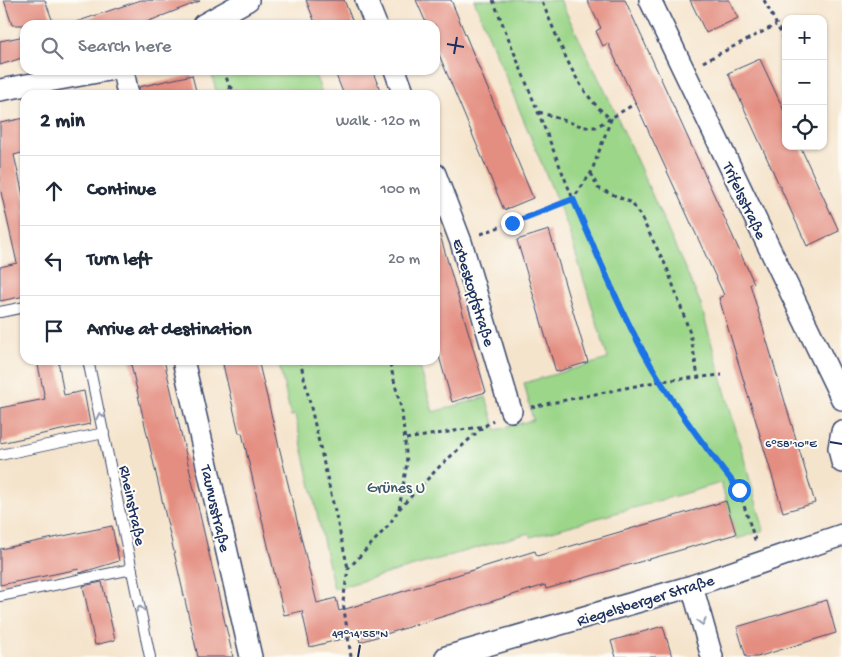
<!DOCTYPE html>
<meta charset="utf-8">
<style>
:root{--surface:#fff;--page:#f6f6f7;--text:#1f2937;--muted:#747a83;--line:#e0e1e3}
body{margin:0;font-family:"Gochi Hand",sans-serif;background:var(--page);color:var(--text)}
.controls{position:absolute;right:15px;top:15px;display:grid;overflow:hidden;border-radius:10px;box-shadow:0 1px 4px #0004}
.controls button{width:45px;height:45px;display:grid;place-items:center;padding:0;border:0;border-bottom:1px solid var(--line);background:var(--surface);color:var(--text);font:25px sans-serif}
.stop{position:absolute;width:15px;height:15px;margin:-11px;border:4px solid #1a73e8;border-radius:50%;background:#fff}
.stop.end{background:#1a73e8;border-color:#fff;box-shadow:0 1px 5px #0008}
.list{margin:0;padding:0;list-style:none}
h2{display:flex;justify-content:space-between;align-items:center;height:65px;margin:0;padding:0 20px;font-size:21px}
h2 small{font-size:16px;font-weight:400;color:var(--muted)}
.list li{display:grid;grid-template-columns:32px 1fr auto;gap:15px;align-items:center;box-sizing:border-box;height:70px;padding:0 20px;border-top:1px solid var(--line)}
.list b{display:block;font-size:19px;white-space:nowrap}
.list em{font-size:16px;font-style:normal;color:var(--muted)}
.icon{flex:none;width:28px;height:28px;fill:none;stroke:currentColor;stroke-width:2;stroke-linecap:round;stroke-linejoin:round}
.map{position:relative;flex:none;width:842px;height:657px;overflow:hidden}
.search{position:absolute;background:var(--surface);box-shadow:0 1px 4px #0004;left:20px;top:20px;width:420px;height:55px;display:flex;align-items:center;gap:12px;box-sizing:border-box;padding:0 18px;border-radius:15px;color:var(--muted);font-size:19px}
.panel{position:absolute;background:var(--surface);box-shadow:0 1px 4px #0004;left:20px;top:90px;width:420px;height:275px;border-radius:15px}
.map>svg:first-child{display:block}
</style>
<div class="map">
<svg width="842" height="657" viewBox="0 0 842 657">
<rect width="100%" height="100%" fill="#fdfcf7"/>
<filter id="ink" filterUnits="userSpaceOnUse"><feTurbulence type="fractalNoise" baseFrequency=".02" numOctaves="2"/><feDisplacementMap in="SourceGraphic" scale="10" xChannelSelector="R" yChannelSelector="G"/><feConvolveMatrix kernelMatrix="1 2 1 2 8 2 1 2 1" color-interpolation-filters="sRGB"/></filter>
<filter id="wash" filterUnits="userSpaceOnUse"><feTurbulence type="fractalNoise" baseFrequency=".0096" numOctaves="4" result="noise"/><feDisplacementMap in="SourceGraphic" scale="20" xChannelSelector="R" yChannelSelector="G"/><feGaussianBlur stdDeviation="1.12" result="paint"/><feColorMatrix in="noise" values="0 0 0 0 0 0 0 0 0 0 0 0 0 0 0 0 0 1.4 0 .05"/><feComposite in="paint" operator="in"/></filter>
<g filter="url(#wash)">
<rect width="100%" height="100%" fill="#f5e4cc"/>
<path fill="#9bd689" stroke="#5b8274" d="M 474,0 L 560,0 L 611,103 L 700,302 L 764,530 L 737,539 L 721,483 L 531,537 L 529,533 L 334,589 L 295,415 L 291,416 L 278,360 L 418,360 L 433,412 L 486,397 L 496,430 L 533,420 L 524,383 L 608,359 L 567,225 Z
M 211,70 L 241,70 L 245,76 L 257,70 L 313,70 L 323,95 L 217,95 Z"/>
<g id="blocks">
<path fill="#e48e81" d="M 4,0 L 45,0 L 54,25 L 12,25 Z
M 141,0 L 200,1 L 139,25 L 76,25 L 76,22 Z
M 306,0 L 344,0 L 354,25 L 316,25 Z
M 416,0 L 451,0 L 533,198 L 504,210 L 435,45 L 435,25 L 427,25 Z
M 587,0 L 625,0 L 725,219 L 754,283 L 750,284 L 815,503 L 783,512 L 719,298 L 724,295 L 608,43 L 603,46 L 596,31 L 601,28 Z
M 690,0 L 729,0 L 738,18 L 706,33 Z
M 25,36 L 25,57 L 0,65 L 0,41 Z
M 760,59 L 786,115 L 786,146 L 800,146 L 839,231 L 807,246 L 728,73 Z
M 334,70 L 372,70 L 382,95 L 344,95 Z
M 192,75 L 197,95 L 140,95 L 139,87 Z
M 25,118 L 25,152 L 14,155 L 25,204 L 25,296 L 0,301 L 0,267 L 17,263 L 0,188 L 0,123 Z
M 549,230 L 588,362 L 556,372 L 517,240 Z
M 440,235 L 486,392 L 452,402 L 435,342 L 435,236 Z
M 37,360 L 58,360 L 64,395 L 84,391 L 90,424 L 0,443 L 0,408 L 45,399 Z
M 130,360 L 164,360 L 233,657 L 198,657 Z
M 222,360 L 258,360 L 317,603 L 336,598 L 339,611 L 535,551 L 537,556 L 726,501 L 736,534 L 546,589 L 545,585 L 360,642 L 358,635 L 310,647 L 302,611 L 284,615 L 242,433 L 239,433 Z
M 112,526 L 119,561 L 80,573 L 79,569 L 0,585 L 0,549 Z
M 102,582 L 115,640 L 95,645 L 83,586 Z
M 827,600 L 836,633 L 757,657 L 746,657 L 737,627 Z
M 663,626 L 672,657 L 616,657 L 611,641 Z"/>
</g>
</g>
<g filter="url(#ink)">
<use href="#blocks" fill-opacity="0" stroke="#3c4a6e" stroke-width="1"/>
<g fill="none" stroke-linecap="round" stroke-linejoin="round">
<defs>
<path id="service" d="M 0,312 L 25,307
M 88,360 L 150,657
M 0,455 L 104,433
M 0,596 L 132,569"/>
<path id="minor" d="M 366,0 L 376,25
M 650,0 L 842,399
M 203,25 L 248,0
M 123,70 L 128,95
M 395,70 L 404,95
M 0,90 L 108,70
M 435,174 L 461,242 L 511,411
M 183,360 L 251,657
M 842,431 L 839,448 L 842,462
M 692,586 L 712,657
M 446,657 L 692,586 L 842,535"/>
</defs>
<use href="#service" stroke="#3c4a6e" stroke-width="12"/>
<use href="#minor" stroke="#3c4a6e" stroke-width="24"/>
<path stroke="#3c4a6e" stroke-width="3" stroke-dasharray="4 4" stroke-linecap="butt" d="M 493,0 L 573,199 L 627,320 L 660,381 L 701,442 L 739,490 L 756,543
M 764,0 L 786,43
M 703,62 L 776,25
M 224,70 L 232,95
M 230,86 L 239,95
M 539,112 L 584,127 L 596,127 L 636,103
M 591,173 L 598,188 L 632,203 L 641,217 L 667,268 L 690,333 L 698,376
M 481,234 L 573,199 L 591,173 L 611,119 C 574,91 560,41 541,0
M 300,360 L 348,568
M 531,407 L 660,381 L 722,375
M 406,439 L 485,426 L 493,420
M 399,509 L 440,466 L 484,426
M 351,657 L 343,602 L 348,569 L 389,525 L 399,509 L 407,463 L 402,412 L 389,360"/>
<use href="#service" stroke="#fff" stroke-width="10"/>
<use href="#minor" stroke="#fff" stroke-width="21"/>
</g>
<defs><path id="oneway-chevron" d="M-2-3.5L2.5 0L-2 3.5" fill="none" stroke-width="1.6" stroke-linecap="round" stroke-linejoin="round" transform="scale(1.25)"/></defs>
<g stroke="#8d97ae">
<use href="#oneway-chevron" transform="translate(100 416) rotate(-102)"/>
<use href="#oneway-chevron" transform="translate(140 609) rotate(-101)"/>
<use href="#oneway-chevron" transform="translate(702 622) rotate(74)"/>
</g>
</g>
<g fill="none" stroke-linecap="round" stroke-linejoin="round" filter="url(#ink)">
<path stroke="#1a73e8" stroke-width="6" d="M 512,223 L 573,199 C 600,260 625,325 661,382 C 684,420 712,455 739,490"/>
</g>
<path fill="none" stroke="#1b2f5e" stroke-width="2" d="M 447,44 L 464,47M 454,54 L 457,37M 830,442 L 842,444M 358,657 L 360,645"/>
<g text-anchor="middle" stroke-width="4" stroke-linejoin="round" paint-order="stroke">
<g font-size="16" fill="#1b2f5e" stroke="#fdfcf7">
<text transform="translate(746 200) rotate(65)" y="6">Trifelsstraße</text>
<text transform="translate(475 292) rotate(73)" y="6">Erbeskopfstraße</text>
<text transform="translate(134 505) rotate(78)" y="6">Rheinstraße</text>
<text transform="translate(217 508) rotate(77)" y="6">Taunusstraße</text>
<text transform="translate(645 599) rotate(-17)" y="6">Riegelsberger Straße</text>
</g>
<g font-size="16" fill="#3b5969" stroke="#fdfcf7">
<text x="396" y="492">Grünes U</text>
</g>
</g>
<g font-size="12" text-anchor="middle" fill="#1b2f5e" stroke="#fdfcf7" stroke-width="4" stroke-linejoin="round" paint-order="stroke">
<text x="791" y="447">6°58'10"E</text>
<text x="360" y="637">49°14'55"N</text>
</g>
</svg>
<div class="controls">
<button>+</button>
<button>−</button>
<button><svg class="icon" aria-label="locate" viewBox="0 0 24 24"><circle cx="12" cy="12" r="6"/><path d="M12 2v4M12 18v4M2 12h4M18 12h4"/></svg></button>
</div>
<div class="stop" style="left:739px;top:490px"></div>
<div class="stop end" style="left:512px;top:223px"></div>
<div class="search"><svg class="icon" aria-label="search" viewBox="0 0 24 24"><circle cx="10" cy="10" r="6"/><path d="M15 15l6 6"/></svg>Search here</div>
<section class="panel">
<h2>2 min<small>Walk · 120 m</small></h2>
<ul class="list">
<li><svg class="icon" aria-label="ahead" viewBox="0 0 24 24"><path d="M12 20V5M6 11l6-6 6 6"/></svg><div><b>Continue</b></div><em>100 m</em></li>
<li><svg class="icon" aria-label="left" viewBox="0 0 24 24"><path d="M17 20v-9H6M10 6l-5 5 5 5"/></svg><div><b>Turn left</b></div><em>20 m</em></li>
<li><svg class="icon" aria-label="arrive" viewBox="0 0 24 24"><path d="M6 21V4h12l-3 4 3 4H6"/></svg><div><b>Arrive at destination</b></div></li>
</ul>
</section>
</div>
